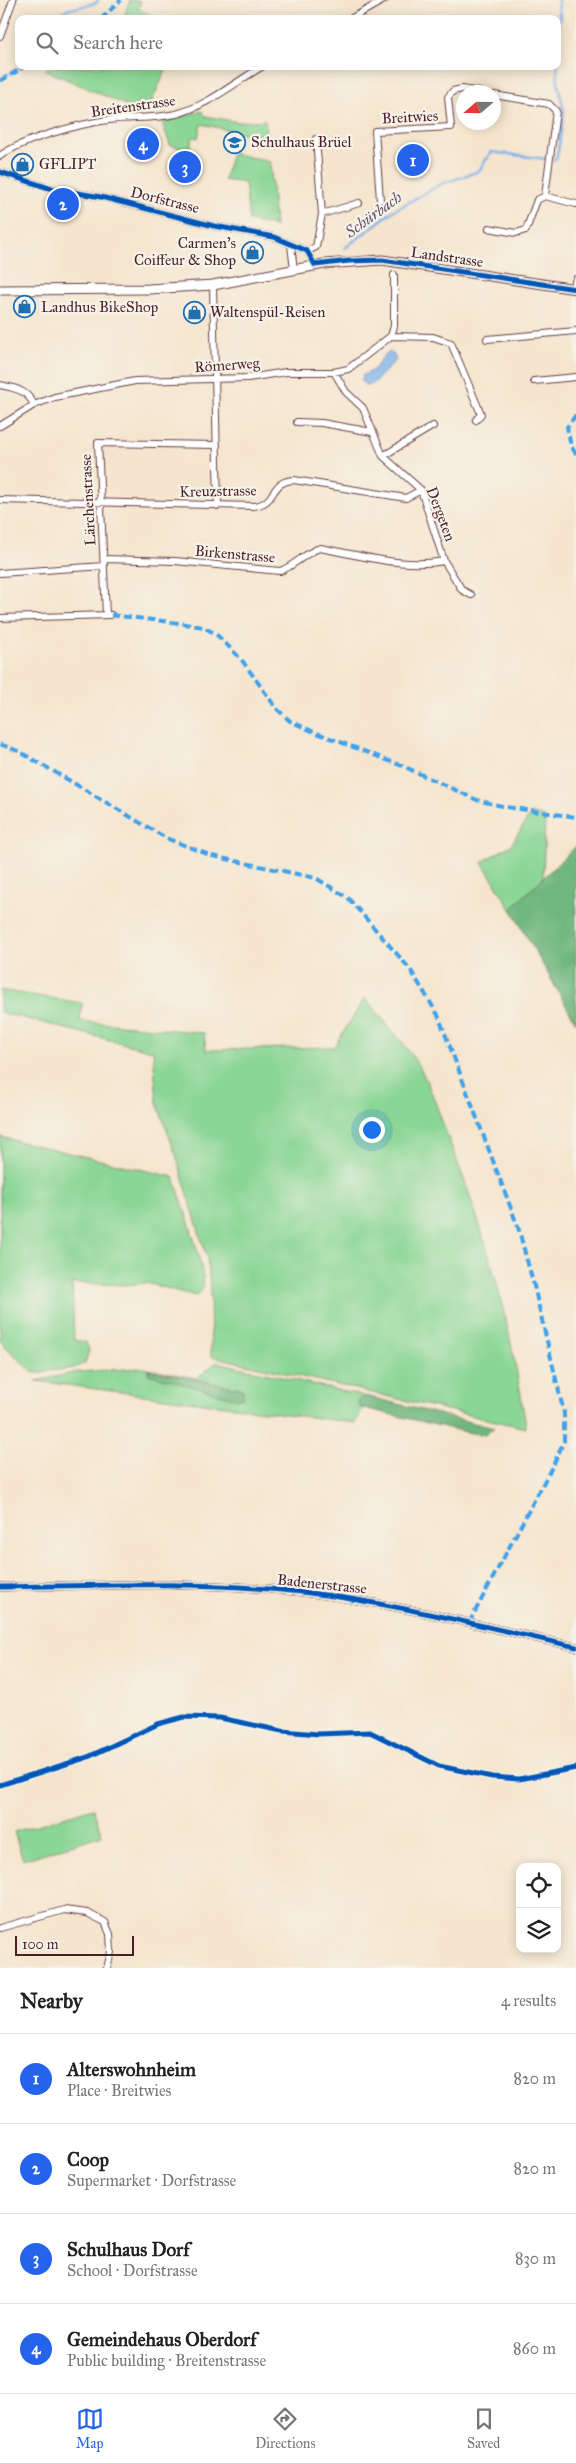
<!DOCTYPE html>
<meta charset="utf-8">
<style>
:root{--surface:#fff;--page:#f6f6f6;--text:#222;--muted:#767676;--line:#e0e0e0;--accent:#2563eb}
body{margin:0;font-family:"IM FELL Great Primer",serif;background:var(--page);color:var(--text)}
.controls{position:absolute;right:15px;bottom:15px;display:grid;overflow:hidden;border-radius:10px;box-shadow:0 2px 12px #0003}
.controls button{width:45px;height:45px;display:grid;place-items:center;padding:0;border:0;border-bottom:1px solid var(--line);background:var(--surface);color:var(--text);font:25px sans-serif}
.compass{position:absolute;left:456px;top:85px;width:45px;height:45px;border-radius:50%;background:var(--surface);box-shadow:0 2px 12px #0003;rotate:250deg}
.scale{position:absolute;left:15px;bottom:12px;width:119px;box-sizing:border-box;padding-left:5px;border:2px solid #4a1f2b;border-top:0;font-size:14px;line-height:18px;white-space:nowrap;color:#4a1f2b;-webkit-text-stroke:4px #f7f3e8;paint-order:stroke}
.you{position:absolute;left:371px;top:1129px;width:18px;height:18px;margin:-12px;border:4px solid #fff;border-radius:50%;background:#1a73e8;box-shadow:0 0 0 8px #1a73e833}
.badge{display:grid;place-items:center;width:32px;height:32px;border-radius:50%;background:var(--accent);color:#fff;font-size:16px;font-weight:700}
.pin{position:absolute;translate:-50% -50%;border:2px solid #fff;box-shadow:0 1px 5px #0006}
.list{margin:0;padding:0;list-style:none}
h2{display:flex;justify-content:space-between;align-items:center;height:65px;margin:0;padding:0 20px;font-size:21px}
h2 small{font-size:16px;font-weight:400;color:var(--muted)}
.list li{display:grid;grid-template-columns:32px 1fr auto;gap:15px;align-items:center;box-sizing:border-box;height:90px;padding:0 20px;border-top:1px solid var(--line)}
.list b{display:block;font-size:19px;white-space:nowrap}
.list p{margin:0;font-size:16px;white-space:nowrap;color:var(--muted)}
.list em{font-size:16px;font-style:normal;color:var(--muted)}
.icon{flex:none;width:28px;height:28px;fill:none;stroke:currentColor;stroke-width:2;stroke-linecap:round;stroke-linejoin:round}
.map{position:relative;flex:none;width:576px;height:1968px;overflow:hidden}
.search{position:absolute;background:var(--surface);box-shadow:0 2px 12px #0003;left:15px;right:15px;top:15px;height:55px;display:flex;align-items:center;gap:12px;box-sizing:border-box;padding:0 18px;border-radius:10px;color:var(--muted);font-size:19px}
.sheet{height:425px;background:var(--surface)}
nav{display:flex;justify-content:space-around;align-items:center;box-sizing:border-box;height:70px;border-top:1px solid var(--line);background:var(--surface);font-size:14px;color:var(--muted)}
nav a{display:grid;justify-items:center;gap:2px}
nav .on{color:var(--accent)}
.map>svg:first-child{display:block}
</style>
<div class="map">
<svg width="576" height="1968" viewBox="0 0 576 1968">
<rect width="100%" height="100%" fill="#f7f3e8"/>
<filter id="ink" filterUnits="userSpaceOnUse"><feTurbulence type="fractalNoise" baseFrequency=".02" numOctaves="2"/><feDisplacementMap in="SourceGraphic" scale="10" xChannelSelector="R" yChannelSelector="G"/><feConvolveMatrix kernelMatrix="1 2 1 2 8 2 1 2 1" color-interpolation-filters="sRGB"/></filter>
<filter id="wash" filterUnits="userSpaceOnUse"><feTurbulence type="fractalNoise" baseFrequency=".0096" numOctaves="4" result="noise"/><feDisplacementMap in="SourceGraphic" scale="20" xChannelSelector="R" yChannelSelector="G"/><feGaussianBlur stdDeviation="1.12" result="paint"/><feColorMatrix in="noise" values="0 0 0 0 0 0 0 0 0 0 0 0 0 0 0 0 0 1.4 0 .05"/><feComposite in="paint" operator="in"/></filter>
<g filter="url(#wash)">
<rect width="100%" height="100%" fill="#f5e5ce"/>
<path fill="#8ad694" stroke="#6a7a60" d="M 130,0 L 141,2 L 138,9 L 160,19 L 123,19 Z
M 49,66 L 168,66 L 150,105 L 138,101 L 135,109 L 45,70 Z
M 202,111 L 205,116 L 238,122 L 265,120 L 267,138 L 201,124 L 198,138 L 193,137 L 189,150 L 170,145 L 162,122 Z
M 232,153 L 270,162 L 275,226 L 249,221 L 245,183 L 224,180 Z
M 531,813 L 545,817 L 543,878 L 511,909 L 482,862 L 511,845 Z
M 0,990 L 82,1003 L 80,1021 L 204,1033 L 206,1050 L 334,1047 L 365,998 C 384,1022 406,1043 421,1070 C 433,1092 440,1117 449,1140 C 486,1233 512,1328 526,1428 L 211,1356 L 210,1286 L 207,1258 L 176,1155 L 157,1103 L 153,1051 L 0,1012 Z
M 0,1137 L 174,1177 C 180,1198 207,1269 203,1287 C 202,1292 199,1293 196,1296 L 146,1283 L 123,1285 L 72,1283 L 74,1340 L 86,1342 L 89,1350 L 85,1363 L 74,1368 L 33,1373 L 0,1341 Z
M 217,1362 L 363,1396 L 364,1407 L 355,1423 L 36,1381 L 78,1372 L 142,1368 L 197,1378 Z
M 93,1808 L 102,1835 L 23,1860 L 14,1832 Z"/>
<path fill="#6fb77e" stroke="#5c6b54" d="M 576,846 L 576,1023 L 511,909 Z
M 148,1370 L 239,1388 L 243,1390 L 243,1397 L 237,1399 L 148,1374 Z
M 366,1396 L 494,1428 L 485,1435 L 466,1432 L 359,1407 L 358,1400 Z"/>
<path fill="#7db1ea" stroke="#64688a" d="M 389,352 L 394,355 L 396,360 L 373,384 L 365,385 L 361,380 L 363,375 C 382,368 376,360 389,352 Z"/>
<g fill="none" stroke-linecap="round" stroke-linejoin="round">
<path stroke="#7db1ea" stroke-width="2.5" d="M 51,19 L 66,10 L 96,3 L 98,0
M 557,27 L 560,19 L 558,0
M 2,77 L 24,66
M 553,160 L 557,157 L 564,111 L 558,84 L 557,63
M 345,248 L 393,211 L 441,184 L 479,171 L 491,152 L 546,159"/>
</g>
</g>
<g filter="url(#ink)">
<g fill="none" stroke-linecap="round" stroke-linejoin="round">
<defs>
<path id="minor" d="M 350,19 L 384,0
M 0,36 L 13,0
M 494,95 L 549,104 L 556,111 L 545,196
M 0,156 C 23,139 79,124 108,120 C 131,117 154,119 176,114 C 208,106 235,82 263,66
M 0,172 L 49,188 L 101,197 L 214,226 L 274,237 L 307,251 L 315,265
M 380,200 L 375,131 L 451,127 L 448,97 L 453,91 L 462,89 L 480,92
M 322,214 L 359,203
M 489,228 L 516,233 L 526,230 L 537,200 L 545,196 L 576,204
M 291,245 L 294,270
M 307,251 L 316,247 L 322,214 L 316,139
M 213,285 L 218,506
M 573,288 L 576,279
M 391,336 L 433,337 L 451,343 L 481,414 L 476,420
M 487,339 L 576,331
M 334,372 L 346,392 L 363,408 L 383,456 L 421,490 L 444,561 L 462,590 L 471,595
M 534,381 L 576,377
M 0,385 C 15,388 27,390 34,405
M 297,422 L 322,423 L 372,432
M 0,426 L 34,405 L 55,397 L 135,381 L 248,378 L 286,372 L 334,372 L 348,369 L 391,336 L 394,326 L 394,275
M 383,456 L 433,426
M 0,500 L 254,506 C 278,503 269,481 294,480 L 406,498 L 421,490
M 105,559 L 175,561 L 280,571 C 295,566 304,553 320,548 C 360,555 404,569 444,561
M 0,573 L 104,566
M 106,614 L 98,443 L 217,445
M 0,618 L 111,615
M 0,1928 L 64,1910 L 87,1913 L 105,1922 L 110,1934 L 111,1952 L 107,1968"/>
<path id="tertiary" d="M 0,1587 C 101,1585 202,1581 302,1592 C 395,1603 485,1627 576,1647"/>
<path id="secondary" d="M 0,290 L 149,289 L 213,285 L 324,264 L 382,260 L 576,289"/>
</defs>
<use href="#minor" stroke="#643d43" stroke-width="8"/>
<use href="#tertiary" stroke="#643d43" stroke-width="9"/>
<use href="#secondary" stroke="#643d43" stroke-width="11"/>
<use href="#minor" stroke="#fff" stroke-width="6"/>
<use href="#tertiary" stroke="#fff" stroke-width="8"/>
<use href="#secondary" stroke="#fff" stroke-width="9"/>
<path stroke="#40a2eb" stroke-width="4" stroke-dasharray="8 4" stroke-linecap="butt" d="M 101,19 L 121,0
M 0,81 L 26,66
M 576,415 L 567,427 L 571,446 L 576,454
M 111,615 L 179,623 L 203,627 L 216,634 L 241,659 L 277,709 L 290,721 L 312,731 L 405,767 L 477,800 L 506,807 L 576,817
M 0,744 L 18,751 L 60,775 L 166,838 L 212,856 L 316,878 L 348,898 L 410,969 L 438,1015 L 518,1227 L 534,1286 L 564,1413 L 564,1441 L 554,1463 L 469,1623"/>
<defs>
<path id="cycleway" d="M 0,172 L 49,188 L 101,197 L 214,226 L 274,237 L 307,251 L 315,265 L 349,261 L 382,260 L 576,289
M 0,1587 C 101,1585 202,1581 302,1592 C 395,1603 485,1627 576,1647
M 0,1785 L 88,1757 L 158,1724 L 184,1717 L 220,1718 L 282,1731 L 319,1734 L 370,1732 L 439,1766 L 492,1777 L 519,1779 L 576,1768"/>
</defs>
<use href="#cycleway" stroke="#f7f3e8" stroke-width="8"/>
<use href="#cycleway" stroke="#0057b8" stroke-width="5"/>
</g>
</g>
<defs>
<symbol id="school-ring" viewBox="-11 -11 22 22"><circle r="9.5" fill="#f7f3e8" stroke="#1f6fb2" stroke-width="1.5"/><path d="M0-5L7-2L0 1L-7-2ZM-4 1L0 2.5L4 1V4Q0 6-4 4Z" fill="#1f6fb2"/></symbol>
<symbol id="shop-ring" viewBox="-11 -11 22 22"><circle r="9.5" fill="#f7f3e8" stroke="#1f6fb2" stroke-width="1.5"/><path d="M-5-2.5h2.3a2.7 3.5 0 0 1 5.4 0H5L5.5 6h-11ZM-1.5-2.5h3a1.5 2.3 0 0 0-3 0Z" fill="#1f6fb2"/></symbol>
</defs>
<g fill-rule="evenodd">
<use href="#school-ring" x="222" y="130" width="25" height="25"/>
<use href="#shop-ring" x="10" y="152" width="25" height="25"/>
<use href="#shop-ring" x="240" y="240" width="25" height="25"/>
<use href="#shop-ring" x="12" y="294" width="25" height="25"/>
<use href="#shop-ring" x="182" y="300" width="25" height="25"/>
</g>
<g text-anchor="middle" stroke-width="4.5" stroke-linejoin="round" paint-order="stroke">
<g font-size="15" fill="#4a1f2b" stroke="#f7f3e8">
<text transform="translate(133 106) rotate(-8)" y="5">Breitenstrasse</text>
<text transform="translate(410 117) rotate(-3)" y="5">Breitwies</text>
<text transform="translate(165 200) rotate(14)" y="5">Dorfstrasse</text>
<text transform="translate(447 257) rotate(8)" y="5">Landstrasse</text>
<text transform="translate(227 365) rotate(-4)" y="5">Römerweg</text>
<text transform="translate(218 491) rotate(-1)" y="5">Kreuzstrasse</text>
<text transform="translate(88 500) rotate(-93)" y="5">Lärchenstrasse</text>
<text transform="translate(441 514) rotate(69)" y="5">Dergeten</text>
<text transform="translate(235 554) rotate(5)" y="5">Birkenstrasse</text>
<text transform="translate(322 1584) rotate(6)" y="5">Badenerstrasse</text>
</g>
<g font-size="15" fill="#4a1f2b" stroke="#f7f3e8" text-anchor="start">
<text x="251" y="147">Schulhaus Brüel</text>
<text x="39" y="169">GFLIPT</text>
<text x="236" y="248" text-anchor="end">Carmen's<tspan x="236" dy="17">Coiffeur &amp; Shop</tspan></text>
<text x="41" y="312">Landhus BikeShop</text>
<text x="210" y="317">Waltenspül-Reisen</text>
</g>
<g font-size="16" font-style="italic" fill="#5c526e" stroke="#f7f3e8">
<text transform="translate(373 214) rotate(-36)" y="6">Schürbach</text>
</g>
</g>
</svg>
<div class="controls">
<button><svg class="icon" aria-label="locate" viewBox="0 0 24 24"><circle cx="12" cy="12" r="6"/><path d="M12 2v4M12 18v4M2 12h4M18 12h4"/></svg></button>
<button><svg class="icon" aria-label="layers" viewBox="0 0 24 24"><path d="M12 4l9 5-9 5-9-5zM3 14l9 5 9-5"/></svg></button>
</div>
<svg class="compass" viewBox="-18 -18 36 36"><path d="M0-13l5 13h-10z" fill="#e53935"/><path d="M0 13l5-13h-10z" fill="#767676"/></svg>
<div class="scale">100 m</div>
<div class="you"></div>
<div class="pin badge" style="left:413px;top:160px">1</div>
<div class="pin badge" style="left:63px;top:204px">2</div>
<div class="pin badge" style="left:185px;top:167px">3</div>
<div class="pin badge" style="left:143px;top:144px">4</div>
<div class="search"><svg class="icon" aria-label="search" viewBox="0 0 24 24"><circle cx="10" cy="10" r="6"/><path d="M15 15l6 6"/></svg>Search here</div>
</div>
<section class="sheet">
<h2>Nearby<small>4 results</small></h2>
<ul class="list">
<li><span class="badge">1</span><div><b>Alterswohnheim</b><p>Place · Breitwies</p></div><em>820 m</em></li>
<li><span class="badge">2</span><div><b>Coop</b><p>Supermarket · Dorfstrasse</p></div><em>820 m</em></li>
<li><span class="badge">3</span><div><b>Schulhaus Dorf</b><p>School · Dorfstrasse</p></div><em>830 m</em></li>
<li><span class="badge">4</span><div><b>Gemeindehaus Oberdorf</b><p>Public building · Breitenstrasse</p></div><em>860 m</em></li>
</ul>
</section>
<nav>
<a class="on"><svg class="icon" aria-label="map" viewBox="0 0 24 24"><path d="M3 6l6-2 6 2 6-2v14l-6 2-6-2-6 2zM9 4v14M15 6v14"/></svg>Map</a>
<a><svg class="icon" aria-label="directions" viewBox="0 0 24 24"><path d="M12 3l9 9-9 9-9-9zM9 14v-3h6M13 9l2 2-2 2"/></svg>Directions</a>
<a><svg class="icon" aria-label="saved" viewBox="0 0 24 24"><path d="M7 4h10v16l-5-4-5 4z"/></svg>Saved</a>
</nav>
